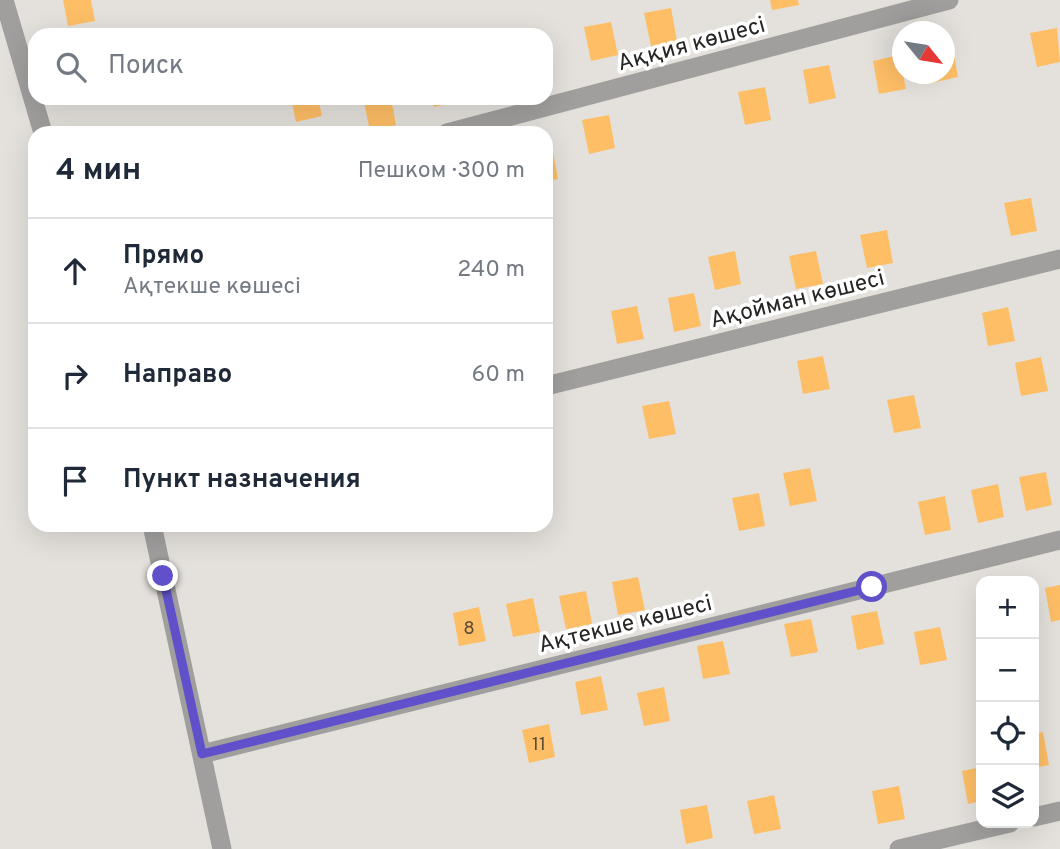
<!DOCTYPE html>
<html lang="ru">
<meta charset="utf-8">
<style>
:root{--surface:#fff;--page:#f2f2f3;--text:#1f2937;--muted:#747a83;--line:#e0e1e3}
body{margin:0;font-family:Overpass,sans-serif;background:var(--page);color:var(--text)}
.controls{position:absolute;right:21px;bottom:21px;display:grid;overflow:hidden;border-radius:14px;box-shadow:0 7px 28px #0002}
.controls button{width:63px;height:63px;display:grid;place-items:center;padding:0;border:0;border-bottom:2px solid var(--line);background:var(--surface);color:var(--text);font:35px sans-serif}
.compass{position:absolute;left:892px;top:21px;width:63px;height:63px;border-radius:50%;background:var(--surface);box-shadow:0 7px 28px #0002;rotate:120deg}
.stop{position:absolute;width:21px;height:21px;margin:-16px;border:5px solid #6051ca;border-radius:50%;background:#fff}
.stop.end{background:#6051ca;border-color:#fff;box-shadow:0 2px 7px #0008}
.list{margin:0;padding:0;list-style:none}
h2{display:flex;justify-content:space-between;align-items:center;height:91px;margin:0;padding:0 28px;font-size:30px}
h2 small{font-size:23px;font-weight:400;color:var(--muted)}
.list li{display:grid;grid-template-columns:46px 1fr auto;gap:21px;align-items:center;box-sizing:border-box;height:105px;padding:0 28px;border-top:2px solid var(--line)}
.list b{display:block;font-size:26px;white-space:nowrap}
.list p{margin:0;font-size:23px;white-space:nowrap;color:var(--muted)}
.list em{font-size:23px;font-style:normal;color:var(--muted)}
.icon{flex:none;width:38px;height:38px;fill:none;stroke:currentColor;stroke-width:2;stroke-linecap:round;stroke-linejoin:round}
.map{position:relative;flex:none;width:1060px;height:849px;overflow:hidden}
.search{position:absolute;background:var(--surface);box-shadow:0 7px 28px #0002;left:28px;top:28px;width:525px;height:77px;display:flex;align-items:center;gap:18px;box-sizing:border-box;padding:0 24px;border-radius:21px;color:var(--muted);font-size:26px}
.panel{position:absolute;background:var(--surface);box-shadow:0 7px 28px #0002;left:28px;top:126px;width:525px;height:406px;border-radius:21px}
.map>svg:first-child{display:block}
</style>
<div class="map">
<svg width="1060" height="849" viewBox="0 0 1060 849">
<rect width="100%" height="100%" fill="#e4e1dc"/>
<path fill="#fdbe66" d="M 63,0 L 91,0 L 95,21 L 68,26 Z
M 770,0 L 798,0 L 799,5 L 772,10 Z
M 671,8 L 677,41 L 651,46 L 644,13 Z
M 611,22 L 618,55 L 591,61 L 584,27 Z
M 1057,28 L 1060,62 L 1037,67 L 1030,33 Z
M 952,44 L 958,77 L 931,83 L 930,74 L 944,74 L 944,46 Z
M 899,55 L 906,89 L 879,94 L 873,61 Z
M 829,65 L 836,98 L 809,104 L 803,70 Z
M 765,87 L 771,120 L 745,125 L 738,92 Z
M 291,98 L 318,98 L 322,116 L 296,122 Z
M 363,98 L 391,98 L 396,125 L 370,131 Z
M 432,98 L 459,98 L 460,101 L 434,107 Z
M 609,115 L 615,148 L 589,154 L 582,120 Z
M 552,146 L 558,179 L 546,181 L 546,147 Z
M 1031,198 L 1037,231 L 1011,236 L 1004,203 Z
M 887,230 L 893,263 L 867,268 L 860,235 Z
M 735,251 L 741,284 L 715,290 L 708,257 Z
M 816,251 L 823,284 L 796,289 L 789,256 Z
M 694,293 L 701,326 L 674,332 L 668,298 Z
M 637,306 L 644,339 L 617,344 L 611,311 Z
M 1008,307 L 1015,341 L 988,346 L 982,313 Z
M 823,356 L 830,389 L 803,394 L 797,361 Z
M 1041,357 L 1048,391 L 1021,396 L 1015,363 Z
M 914,395 L 921,428 L 894,433 L 887,400 Z
M 669,401 L 676,434 L 649,439 L 642,406 Z
M 810,468 L 817,501 L 790,506 L 783,473 Z
M 1046,472 L 1052,505 L 1026,511 L 1019,477 Z
M 998,484 L 1004,517 L 978,523 L 971,490 Z
M 759,493 L 765,526 L 739,531 L 732,498 Z
M 945,496 L 951,530 L 925,535 L 918,502 Z
M 638,577 L 645,610 L 618,615 L 612,582 Z
M 1060,585 L 1060,620 L 1051,622 L 1045,588 Z
M 586,591 L 592,624 L 566,629 L 559,596 Z
M 533,598 L 540,632 L 513,637 L 506,604 Z
M 479,607 L 486,641 L 459,646 L 453,613 Z
M 877,611 L 884,644 L 857,650 L 851,616 Z
M 811,619 L 818,652 L 791,657 L 784,624 Z
M 940,627 L 947,660 L 920,665 L 914,632 Z
M 723,641 L 730,674 L 703,679 L 697,646 Z
M 601,676 L 608,710 L 581,715 L 575,682 Z
M 664,687 L 670,721 L 644,726 L 637,693 Z
M 549,724 L 555,757 L 529,763 L 522,730 Z
M 1043,732 L 1049,765 L 1034,768 L 1034,734 Z
M 981,767 L 981,801 L 968,804 L 962,771 Z
M 899,786 L 905,819 L 878,824 L 872,791 Z
M 774,795 L 781,829 L 754,834 L 747,801 Z
M 707,805 L 713,838 L 686,844 L 680,810 Z"/>
<g fill="none" stroke-linecap="round" stroke-linejoin="round">
<path stroke="#a19f9e" stroke-width="19" d="M 4,0 L 43,133
M 447,133 L 949,0
M 546,386 L 1060,259
M 152,525 L 222,849
M 202,754 L 1060,540
M 1034,817 L 1060,811
M 899,849 L 1010,823"/>
</g>
<g fill="none" stroke-linecap="round" stroke-linejoin="round">
<path stroke="#6051ca" stroke-width="9" d="M 163,576 L 202,754 L 872,587"/>
</g>
<g text-anchor="middle" stroke-width="7" stroke-linejoin="round" paint-order="stroke">
<g font-size="19" fill="#5c4c35">
<text x="469" y="634">8</text>
<text x="539" y="750">11</text>
</g>
<g font-size="23" fill="#272625" stroke="#fff">
<text transform="translate(691 43) rotate(-15)" y="8">Аққия көшесі</text>
<text transform="translate(797 298) rotate(-14)" y="8">Ақойман көшесі</text>
<text transform="translate(625 623) rotate(-14)" y="8">Ақтекше көшесі</text>
</g>
</g>
</svg>
<div class="controls">
<button>+</button>
<button>−</button>
<button><svg class="icon" aria-label="locate" viewBox="0 0 24 24"><circle cx="12" cy="12" r="6"/><path d="M12 2v4M12 18v4M2 12h4M18 12h4"/></svg></button>
<button><svg class="icon" aria-label="layers" viewBox="0 0 24 24"><path d="M12 4l9 5-9 5-9-5zM3 14l9 5 9-5"/></svg></button>
</div>
<svg class="compass" viewBox="-18 -18 36 36"><path d="M0-13l5 13h-10z" fill="#e53935"/><path d="M0 13l5-13h-10z" fill="#747a83"/></svg>
<div class="stop" style="left:872px;top:587px"></div>
<div class="stop end" style="left:163px;top:576px"></div>
<div class="search"><svg class="icon" aria-label="search" viewBox="0 0 24 24"><circle cx="10" cy="10" r="6"/><path d="M15 15l6 6"/></svg>Поиск</div>
<section class="panel">
<h2>4 мин<small>Пешком · 300 m</small></h2>
<ul class="list">
<li><svg class="icon" aria-label="ahead" viewBox="0 0 24 24"><path d="M12 20V5M6 11l6-6 6 6"/></svg><div><b>Прямо</b><p>Ақтекше көшесі</p></div><em>240 m</em></li>
<li><svg class="icon" aria-label="right" viewBox="0 0 24 24"><path d="M7 20v-9h11M14 6l5 5-5 5"/></svg><div><b>Направо</b></div><em>60 m</em></li>
<li><svg class="icon" aria-label="arrive" viewBox="0 0 24 24"><path d="M6 21V4h12l-3 4 3 4H6"/></svg><div><b>Пункт назначения</b></div></li>
</ul>
</section>
</div>
